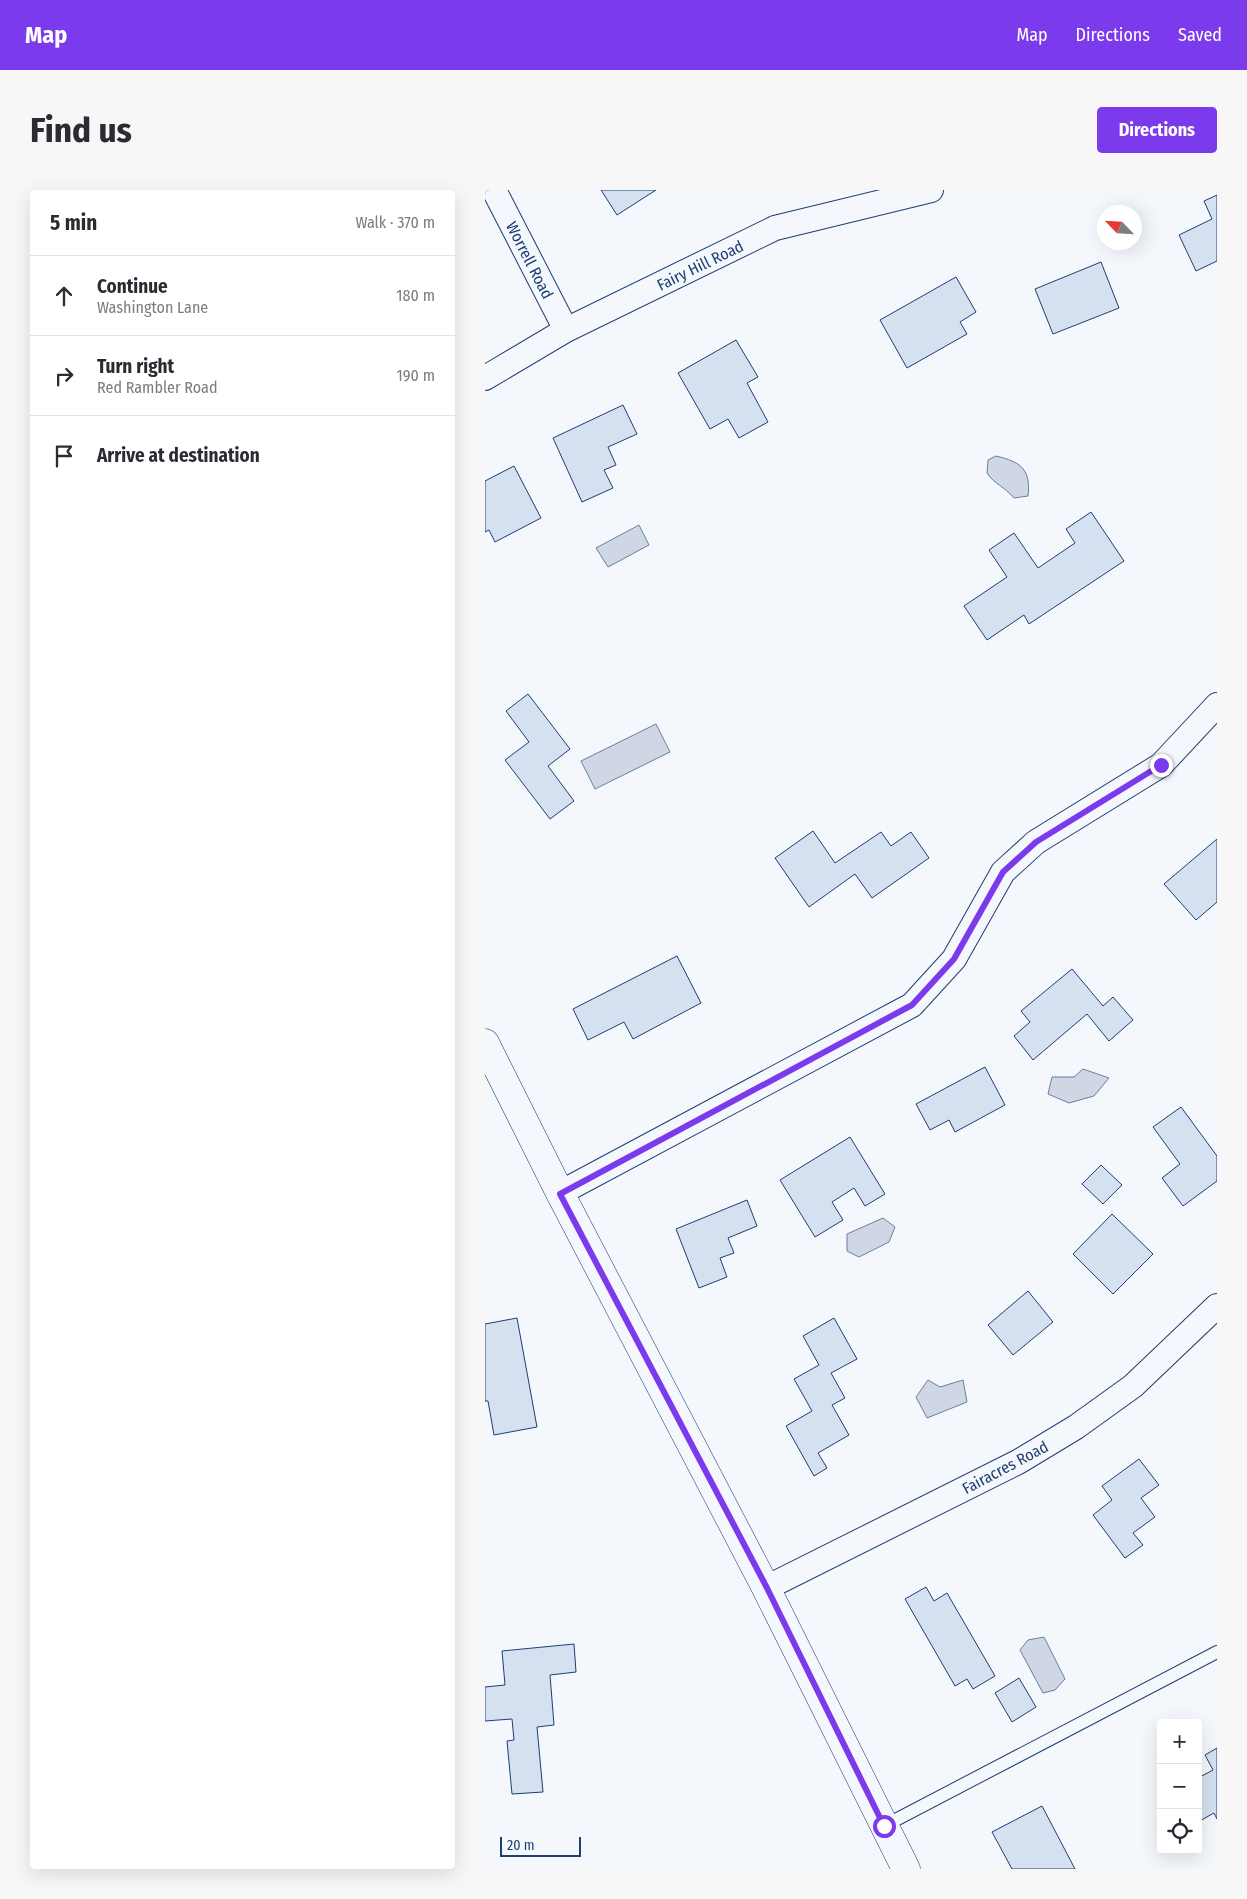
<!DOCTYPE html>
<meta charset="utf-8">
<style>
:root{--surface:#fff;--page:#f7f7f7;--text:#2b2b33;--muted:#7c7c81;--line:#e1e1e2;--accent:#7c3aed}
body{margin:0;font-family:"Fira Sans Condensed",sans-serif;background:var(--page);color:var(--text)}
.controls{position:absolute;right:15px;bottom:15px;display:grid;overflow:hidden;border-radius:5px;box-shadow:0 5px 20px #0002}
.controls button{width:45px;height:45px;display:grid;place-items:center;padding:0;border:0;border-bottom:1px solid var(--line);background:var(--surface);color:var(--text);font:25px sans-serif}
.compass{position:absolute;left:612px;top:15px;width:45px;height:45px;border-radius:50%;background:var(--surface);box-shadow:0 5px 20px #0002;rotate:295deg}
.scale{position:absolute;left:15px;bottom:12px;width:81px;box-sizing:border-box;padding-left:5px;border:2px solid #1d3f73;border-top:0;font-size:14px;line-height:18px;white-space:nowrap;color:#1d3f73;-webkit-text-stroke:4px #f4f7fb;paint-order:stroke}
.stop{position:absolute;width:15px;height:15px;margin:-11px;border:4px solid #7c3aed;border-radius:50%;background:#fff}
.stop.end{background:#7c3aed;border-color:#fff;box-shadow:0 1px 5px #0008}
.list{margin:0;padding:0;list-style:none}
h2{display:flex;justify-content:space-between;align-items:center;height:65px;margin:0;padding:0 20px;font-size:21px}
h2 small{font-size:16px;font-weight:400;color:var(--muted)}
.list li{display:grid;grid-template-columns:32px 1fr auto;gap:15px;align-items:center;box-sizing:border-box;height:80px;padding:0 20px;border-top:1px solid var(--line)}
.list b{display:block;font-size:19px;white-space:nowrap}
.list p{margin:0;font-size:16px;white-space:nowrap;color:var(--muted)}
.list em{font-size:16px;font-style:normal;color:var(--muted)}
.icon{flex:none;width:28px;height:28px;fill:none;stroke:currentColor;stroke-width:2;stroke-linecap:round;stroke-linejoin:round}
.map{position:relative;flex:none;width:732px;height:1679px;overflow:hidden;border-radius:5px}
header{display:flex;align-items:center;gap:30px;box-sizing:border-box;height:70px;padding:0 25px;background:var(--accent);color:#fff}
header strong{font-size:24px}
nav{display:flex;gap:28px;margin-inline-start:auto;font-size:18px}
.intro{display:flex;align-items:center;justify-content:space-between;box-sizing:border-box;height:120px;padding:0 30px}
h1{margin:0;font-size:35px}
.button{padding:12px 22px;border-radius:5px;background:var(--accent);color:#fff;font-size:18px;font-weight:700}
main{display:flex;gap:30px;padding:0 30px}
aside{flex:1;background:var(--surface);border-radius:5px;box-shadow:0 5px 20px #0002}
.map>svg:first-child{display:block}
</style>
<header>
<strong>Map</strong>
<nav><a>Map</a><a>Directions</a><a>Saved</a></nav>
</header>
<div class="intro"><h1>Find us</h1><a class="button">Directions</a></div>
<main>
<aside>
<h2>5 min<small>Walk · 370 m</small></h2>
<ul class="list">
<li><svg class="icon" aria-label="ahead" viewBox="0 0 24 24"><path d="M12 20V5M6 11l6-6 6 6"/></svg><div><b>Continue</b><p>Washington Lane</p></div><em>180 m</em></li>
<li><svg class="icon" aria-label="right" viewBox="0 0 24 24"><path d="M7 20v-9h11M14 6l5 5-5 5"/></svg><div><b>Turn right</b><p>Red Rambler Road</p></div><em>190 m</em></li>
<li><svg class="icon" aria-label="arrive" viewBox="0 0 24 24"><path d="M6 21V4h12l-3 4 3 4H6"/></svg><div><b>Arrive at destination</b></div></li>
</ul>
</aside>
<div class="map">
<svg width="732" height="1679" viewBox="0 0 732 1679">
<rect width="100%" height="100%" fill="#f4f7fb"/>
<path fill="#cfd7e4" stroke="#687fa3" d="M 511,266 C 536,272 546,279 543,306 L 529,308 C 519,296 510,295 502,283 L 503,270 Z
M 154,335 L 164,355 L 123,377 L 111,358 Z
M 171,534 L 185,562 L 110,599 L 96,571 Z
M 598,879 L 624,888 L 609,906 L 584,913 L 563,904 L 567,887 L 589,887 Z
M 398,1028 L 410,1037 L 404,1052 L 374,1067 L 362,1061 L 362,1044 Z
M 443,1190 L 455,1197 L 478,1190 L 482,1212 L 442,1228 L 431,1207 Z
M 559,1447 L 580,1489 L 570,1500 L 558,1503 L 535,1460 L 543,1450 Z"/>
<path fill="#d5e0f0" stroke="#1d3f73" d="M 116,0 L 171,0 L 132,25 Z
M 732,5 L 732,71 L 711,81 L 694,45 L 727,29 L 719,11 Z
M 616,72 L 634,118 L 568,144 L 550,99 Z
M 471,87 L 491,122 L 475,132 L 482,144 L 422,178 L 395,130 Z
M 251,150 L 273,187 L 262,193 L 283,232 L 254,248 L 243,229 L 225,239 L 193,183 Z
M 138,215 L 152,244 L 123,257 L 131,275 L 119,280 L 128,298 L 97,312 L 68,248 Z
M 29,276 L 56,328 L 10,352 L 4,340 L 0,342 L 0,291 Z
M 606,322 L 639,371 L 544,434 L 539,425 L 502,450 L 479,416 L 522,387 L 504,360 L 529,343 L 553,378 L 590,353 L 581,339 Z
M 43,504 L 85,559 L 63,576 L 89,611 L 65,629 L 20,570 L 44,552 L 21,521 Z
M 328,641 L 350,673 L 396,642 L 406,656 L 426,642 L 444,668 L 387,708 L 370,684 L 324,717 L 290,668 Z
M 732,649 L 732,712 L 711,730 L 679,694 Z
M 192,766 L 216,813 L 148,849 L 139,832 L 103,850 L 88,819 Z
M 587,779 L 618,816 L 628,807 L 648,830 L 624,851 L 602,824 L 548,870 L 529,846 L 545,832 L 536,821 Z
M 500,877 L 520,915 L 470,942 L 464,930 L 445,940 L 431,914 Z
M 696,917 L 732,966 L 732,991 L 698,1016 L 677,988 L 695,974 L 668,937 Z
M 365,947 L 400,1004 L 380,1016 L 369,998 L 347,1012 L 358,1030 L 330,1047 L 295,990 Z
M 616,975 L 637,995 L 618,1014 L 597,994 Z
M 262,1010 L 272,1036 L 243,1048 L 249,1063 L 235,1068 L 242,1087 L 214,1098 L 191,1039 Z
M 627,1024 L 668,1064 L 628,1104 L 588,1064 Z
M 543,1101 L 568,1132 L 528,1165 L 503,1135 Z
M 32,1128 L 52,1237 L 9,1245 L 3,1211 L 0,1211 L 0,1134 Z
M 349,1128 L 372,1169 L 346,1183 L 360,1208 L 347,1215 L 364,1245 L 333,1263 L 342,1278 L 329,1286 L 301,1236 L 327,1221 L 309,1189 L 334,1175 L 318,1146 Z
M 654,1269 L 674,1295 L 656,1308 L 670,1327 L 648,1343 L 658,1355 L 640,1368 L 608,1325 L 627,1310 L 617,1296 Z
M 441,1397 L 449,1411 L 462,1403 L 510,1486 L 488,1499 L 482,1489 L 470,1496 L 420,1409 Z
M 89,1454 L 91,1482 L 65,1485 L 69,1535 L 52,1537 L 58,1602 L 27,1604 L 22,1551 L 29,1550 L 27,1529 L 0,1531 L 0,1497 L 20,1495 L 17,1461 Z
M 534,1488 L 551,1517 L 527,1532 L 510,1503 Z
M 732,1558 L 732,1629 L 729,1623 L 713,1632 L 713,1588 L 728,1580 L 720,1565 Z
M 557,1616 L 590,1679 L 527,1679 L 507,1642 Z"/>
<g fill="none" stroke-linecap="round" stroke-linejoin="round">
<defs>
<path id="service" d="M 399,1636 L 732,1462"/>
<path id="minor" d="M 9,0 L 81,140
M 0,188 L 81,140 L 290,38 L 446,0
M 75,1003 L 427,815 L 469,769 L 518,682 L 551,652 L 676,575 L 732,515
M 281,1398 L 533,1272 L 591,1237 L 648,1196 L 732,1116"/>
<path id="secondary" d="M 0,853 L 75,1003 L 281,1398 L 421,1679"/>
</defs>
<use href="#service" stroke="#1d3f73" stroke-width="14"/>
<use href="#minor" stroke="#1d3f73" stroke-width="26"/>
<use href="#secondary" stroke="#1d3f73" stroke-width="29"/>
<use href="#service" stroke="#f4f7fb" stroke-width="12"/>
<use href="#minor" stroke="#f4f7fb" stroke-width="24"/>
<use href="#secondary" stroke="#f4f7fb" stroke-width="28"/>
</g>
<g fill="none" stroke-linecap="round" stroke-linejoin="round">
<path stroke="#7c3aed" stroke-width="6" d="M 399,1636 L 282,1398 L 75,1004 L 427,815 L 469,769 L 518,682 L 551,652 L 676,575"/>
</g>
<g text-anchor="middle" stroke-width="4" stroke-linejoin="round" paint-order="stroke">
<g font-size="16" fill="#1d3f73" stroke="#f4f7fb">
<text transform="translate(45 70) rotate(63)" y="6">Worrell Road</text>
<text transform="translate(215 75) rotate(-26)" y="6">Fairy Hill Road</text>
<text transform="translate(520 1277) rotate(-28)" y="6">Fairacres Road</text>
</g>
</g>
</svg>
<div class="controls">
<button>+</button>
<button>−</button>
<button><svg class="icon" aria-label="locate" viewBox="0 0 24 24"><circle cx="12" cy="12" r="6"/><path d="M12 2v4M12 18v4M2 12h4M18 12h4"/></svg></button>
</div>
<svg class="compass" viewBox="-18 -18 36 36"><path d="M0-13l5 13h-10z" fill="#e53935"/><path d="M0 13l5-13h-10z" fill="#7c7c81"/></svg>
<div class="scale">20 m</div>
<div class="stop" style="left:399px;top:1636px"></div>
<div class="stop end" style="left:676px;top:575px"></div>
</div>
</main>
